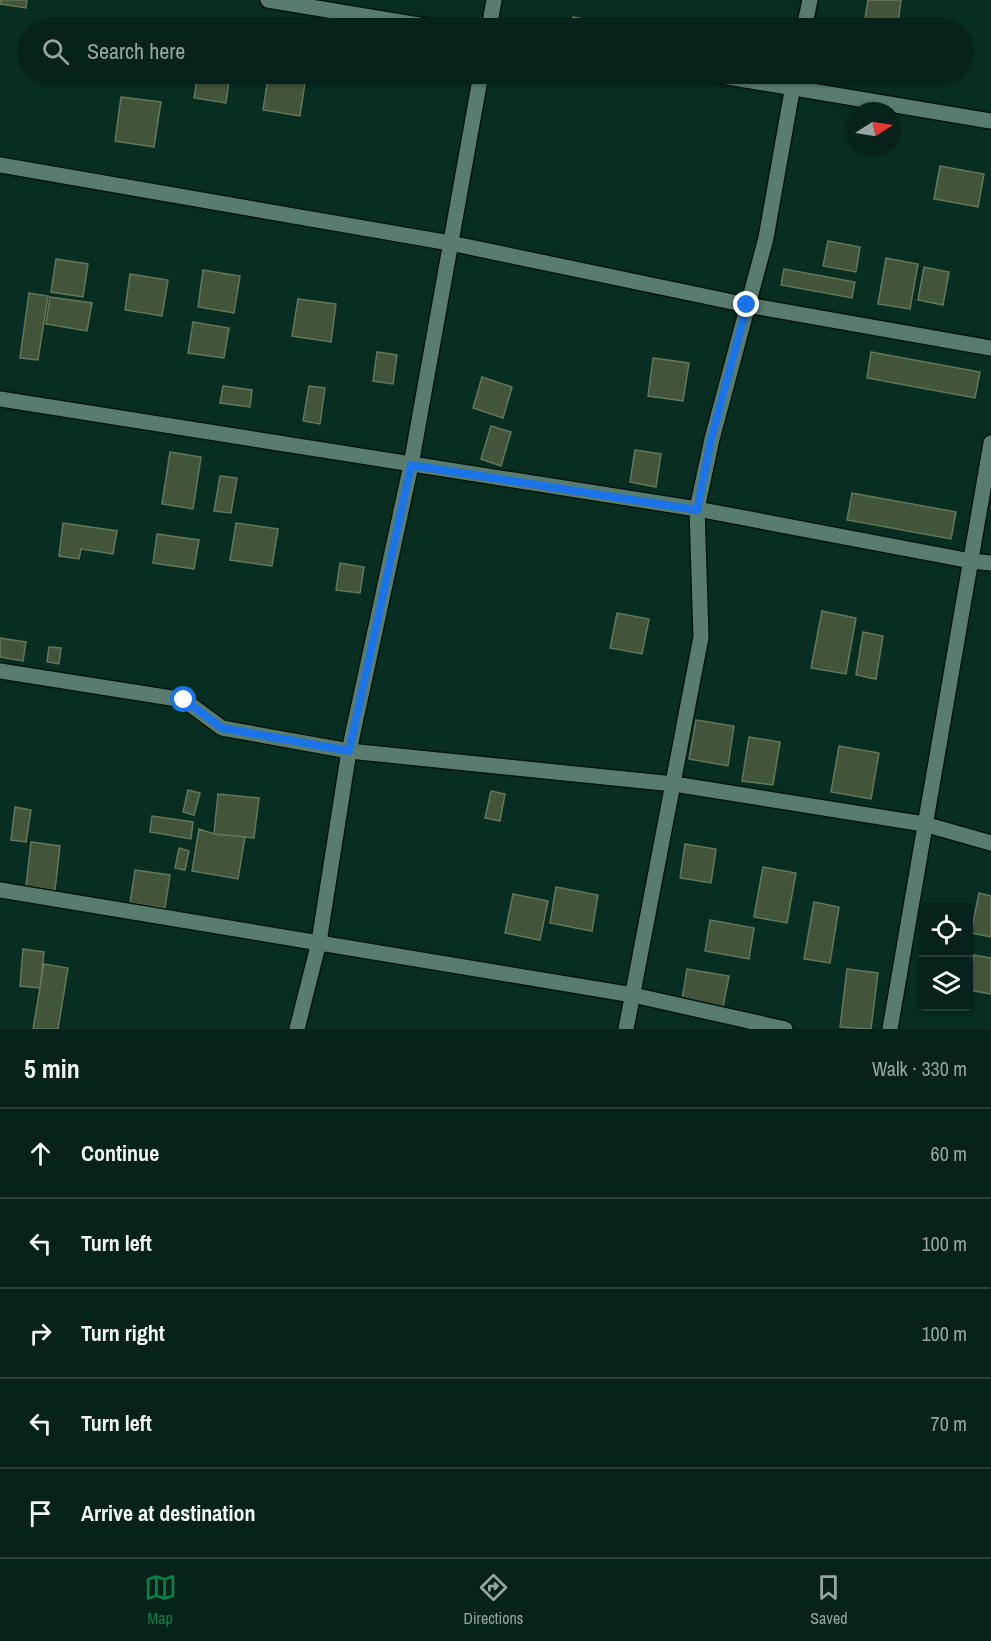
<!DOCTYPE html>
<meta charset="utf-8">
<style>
:root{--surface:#06221a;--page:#0f2a23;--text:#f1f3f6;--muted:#98a4a2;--line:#273f39;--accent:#0b8043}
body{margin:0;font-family:"Archivo Narrow",sans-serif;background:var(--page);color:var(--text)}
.controls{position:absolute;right:18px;bottom:18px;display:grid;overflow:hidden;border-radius:6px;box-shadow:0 2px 4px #0004}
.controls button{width:54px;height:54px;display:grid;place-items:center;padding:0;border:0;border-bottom:2px solid var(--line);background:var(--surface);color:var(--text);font:30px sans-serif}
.compass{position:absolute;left:847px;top:102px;width:54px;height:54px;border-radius:50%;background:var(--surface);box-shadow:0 2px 4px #0004;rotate:78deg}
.stop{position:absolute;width:18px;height:18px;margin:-14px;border:4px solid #1a73e8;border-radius:50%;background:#fff}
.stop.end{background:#1a73e8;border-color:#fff;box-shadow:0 2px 6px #0008}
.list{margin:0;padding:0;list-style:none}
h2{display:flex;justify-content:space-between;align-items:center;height:78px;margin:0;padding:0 24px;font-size:26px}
h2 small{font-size:20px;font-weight:400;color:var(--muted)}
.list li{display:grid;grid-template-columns:39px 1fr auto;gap:18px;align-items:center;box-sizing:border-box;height:90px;padding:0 24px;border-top:2px solid var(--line)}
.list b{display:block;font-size:22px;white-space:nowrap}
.list em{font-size:20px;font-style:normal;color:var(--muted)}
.icon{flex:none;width:33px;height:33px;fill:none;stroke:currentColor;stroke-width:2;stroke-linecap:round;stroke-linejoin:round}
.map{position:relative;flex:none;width:991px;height:1029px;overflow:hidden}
.search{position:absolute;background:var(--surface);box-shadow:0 2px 4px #0004;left:18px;right:18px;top:18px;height:66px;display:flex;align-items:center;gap:15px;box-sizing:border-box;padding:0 21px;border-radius:33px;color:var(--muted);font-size:22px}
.sheet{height:528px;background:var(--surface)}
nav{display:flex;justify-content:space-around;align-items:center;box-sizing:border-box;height:84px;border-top:2px solid var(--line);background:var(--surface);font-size:16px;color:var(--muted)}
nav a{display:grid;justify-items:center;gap:3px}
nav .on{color:var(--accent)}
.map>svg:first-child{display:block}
</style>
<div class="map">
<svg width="991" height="1029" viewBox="0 0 991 1029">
<rect width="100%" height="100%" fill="#082e22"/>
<path fill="#425439" stroke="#64775b" stroke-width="1.5" d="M 1,0 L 27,0 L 26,8 L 0,4 Z
M 868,0 L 901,0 L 898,24 L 865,19 Z
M 573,17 L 588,20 L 587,28 L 571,28 Z
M 198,74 L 230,74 L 226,103 L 194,98 Z
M 268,78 L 305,83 L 300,116 L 263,110 Z
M 121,97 L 161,102 L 154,147 L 115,141 Z
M 940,166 L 984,174 L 978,207 L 934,199 Z
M 828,241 L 860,247 L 856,272 L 823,266 Z
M 886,258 L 918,264 L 910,309 L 878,304 Z
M 56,259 L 88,264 L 83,297 L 51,292 Z
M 924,267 L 949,272 L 943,305 L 918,300 Z
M 784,269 L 855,282 L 852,298 L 781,285 Z
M 203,270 L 240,276 L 234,313 L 198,307 Z
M 130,274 L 168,280 L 162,316 L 125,310 Z
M 29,293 L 48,296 L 38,360 L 20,358 Z
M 50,297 L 92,303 L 87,331 L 46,324 Z
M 298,299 L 336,304 L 331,342 L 292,336 Z
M 193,322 L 229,328 L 224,358 L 188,353 Z
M 377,352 L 397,355 L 393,384 L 373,381 Z
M 871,352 L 980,372 L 975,398 L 867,378 Z
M 653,358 L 689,363 L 683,401 L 648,396 Z
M 482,377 L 512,387 L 503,418 L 473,408 Z
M 223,386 L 252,390 L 250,407 L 220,403 Z
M 309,386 L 325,388 L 320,424 L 303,421 Z
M 491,426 L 511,432 L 501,466 L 481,459 Z
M 635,450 L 661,454 L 656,487 L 630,482 Z
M 170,452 L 201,457 L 193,509 L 162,504 Z
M 220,476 L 237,478 L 231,513 L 214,511 Z
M 852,493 L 956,512 L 951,539 L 847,520 Z
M 63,523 L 117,531 L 113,554 L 81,549 L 79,559 L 59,556 Z
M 236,523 L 278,529 L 272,566 L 230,560 Z
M 157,534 L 199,540 L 194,569 L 153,563 Z
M 340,563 L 364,567 L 360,593 L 336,590 Z
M 822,611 L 856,618 L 846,674 L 811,668 Z
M 617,613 L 649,619 L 642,654 L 610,648 Z
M 863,632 L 883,636 L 876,679 L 856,675 Z
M 0,638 L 26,642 L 23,661 L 0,657 Z
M 49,647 L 61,648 L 59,664 L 47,662 Z
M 696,720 L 734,726 L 728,766 L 689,759 Z
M 749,737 L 780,742 L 773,785 L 742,781 Z
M 839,746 L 879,753 L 871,799 L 831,792 Z
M 188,790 L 200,793 L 194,815 L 183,812 Z
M 491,791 L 505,794 L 500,821 L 485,818 Z
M 218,794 L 259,798 L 254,838 L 214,834 Z
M 15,807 L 31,810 L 26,842 L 11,840 Z
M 152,816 L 193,822 L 191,839 L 150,832 Z
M 199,829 L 214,834 L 245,837 L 238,879 L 192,871 Z
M 31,842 L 60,846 L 55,890 L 26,886 Z
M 685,844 L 716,849 L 711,883 L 680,878 Z
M 179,848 L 189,851 L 185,870 L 175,868 Z
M 763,867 L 796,873 L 787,923 L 754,917 Z
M 135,870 L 170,875 L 165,908 L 130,903 Z
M 556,887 L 598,895 L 592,931 L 550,923 Z
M 979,893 L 991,896 L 991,937 L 971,933 Z
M 513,894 L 548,901 L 540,940 L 505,933 Z
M 814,902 L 839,907 L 830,963 L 804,959 Z
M 710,920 L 754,928 L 749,959 L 705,951 Z
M 23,949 L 44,952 L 40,988 L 20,986 Z
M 974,955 L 991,958 L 991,994 L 968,990 Z
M 44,964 L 68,968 L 58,1029 L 33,1029 Z
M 687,969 L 729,976 L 723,1007 L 682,1000 Z
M 847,969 L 878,973 L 871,1029 L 840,1027 Z"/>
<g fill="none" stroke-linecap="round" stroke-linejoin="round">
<defs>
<path id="minor" d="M 268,0 L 437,28
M 489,28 L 494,0
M 804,28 L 810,0
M 710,74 L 991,121
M 0,165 L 450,243 L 747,305 L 991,348
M 0,399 L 697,509 L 971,561 L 991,563
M 0,671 L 184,700 L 222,728 L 349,751 L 674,784 L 924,824 L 991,843
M 0,890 L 633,995 L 785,1029
M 297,1029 L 319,942 L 349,751 L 411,465 L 481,74
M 626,1029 L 701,637 L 697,509 L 712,439 L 766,238 L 795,74
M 890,1029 L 991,443"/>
</defs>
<use href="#minor" stroke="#00140c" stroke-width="18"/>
<use href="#minor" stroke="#587d6e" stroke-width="15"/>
</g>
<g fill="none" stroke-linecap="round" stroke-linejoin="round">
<path stroke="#1a73e8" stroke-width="8" d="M 184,700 L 222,728 L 349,751 L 411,465 L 697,510 L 711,439 L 747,305"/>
</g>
</svg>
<div class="controls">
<button><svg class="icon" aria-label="locate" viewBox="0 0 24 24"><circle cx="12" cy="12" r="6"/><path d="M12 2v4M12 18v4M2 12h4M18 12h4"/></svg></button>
<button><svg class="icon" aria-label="layers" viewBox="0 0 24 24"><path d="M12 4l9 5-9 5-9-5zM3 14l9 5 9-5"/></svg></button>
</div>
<svg class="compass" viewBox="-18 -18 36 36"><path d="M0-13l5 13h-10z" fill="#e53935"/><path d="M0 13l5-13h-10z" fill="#98a4a2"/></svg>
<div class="stop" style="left:184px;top:700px"></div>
<div class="stop end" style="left:747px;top:305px"></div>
<div class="search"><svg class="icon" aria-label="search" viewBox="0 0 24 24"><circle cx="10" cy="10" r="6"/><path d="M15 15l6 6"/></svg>Search here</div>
</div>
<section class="sheet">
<h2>5 min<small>Walk · 330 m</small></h2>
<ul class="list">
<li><svg class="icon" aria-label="ahead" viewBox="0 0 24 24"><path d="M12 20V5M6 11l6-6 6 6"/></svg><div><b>Continue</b></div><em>60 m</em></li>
<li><svg class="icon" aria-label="left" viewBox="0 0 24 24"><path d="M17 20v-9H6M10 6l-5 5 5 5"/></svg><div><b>Turn left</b></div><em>100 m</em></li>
<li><svg class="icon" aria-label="right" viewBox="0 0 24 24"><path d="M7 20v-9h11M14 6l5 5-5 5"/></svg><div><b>Turn right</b></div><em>100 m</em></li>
<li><svg class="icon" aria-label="left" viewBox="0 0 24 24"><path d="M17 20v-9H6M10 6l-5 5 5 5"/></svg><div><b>Turn left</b></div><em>70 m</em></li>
<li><svg class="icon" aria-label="arrive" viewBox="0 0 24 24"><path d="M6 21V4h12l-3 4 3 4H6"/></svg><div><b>Arrive at destination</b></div></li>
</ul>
</section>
<nav>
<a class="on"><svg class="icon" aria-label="map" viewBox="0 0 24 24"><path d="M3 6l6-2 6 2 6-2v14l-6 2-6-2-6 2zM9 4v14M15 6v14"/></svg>Map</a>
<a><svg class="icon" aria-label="directions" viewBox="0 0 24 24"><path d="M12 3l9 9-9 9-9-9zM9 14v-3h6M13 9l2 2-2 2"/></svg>Directions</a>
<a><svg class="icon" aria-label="saved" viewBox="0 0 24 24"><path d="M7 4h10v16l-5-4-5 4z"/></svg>Saved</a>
</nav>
